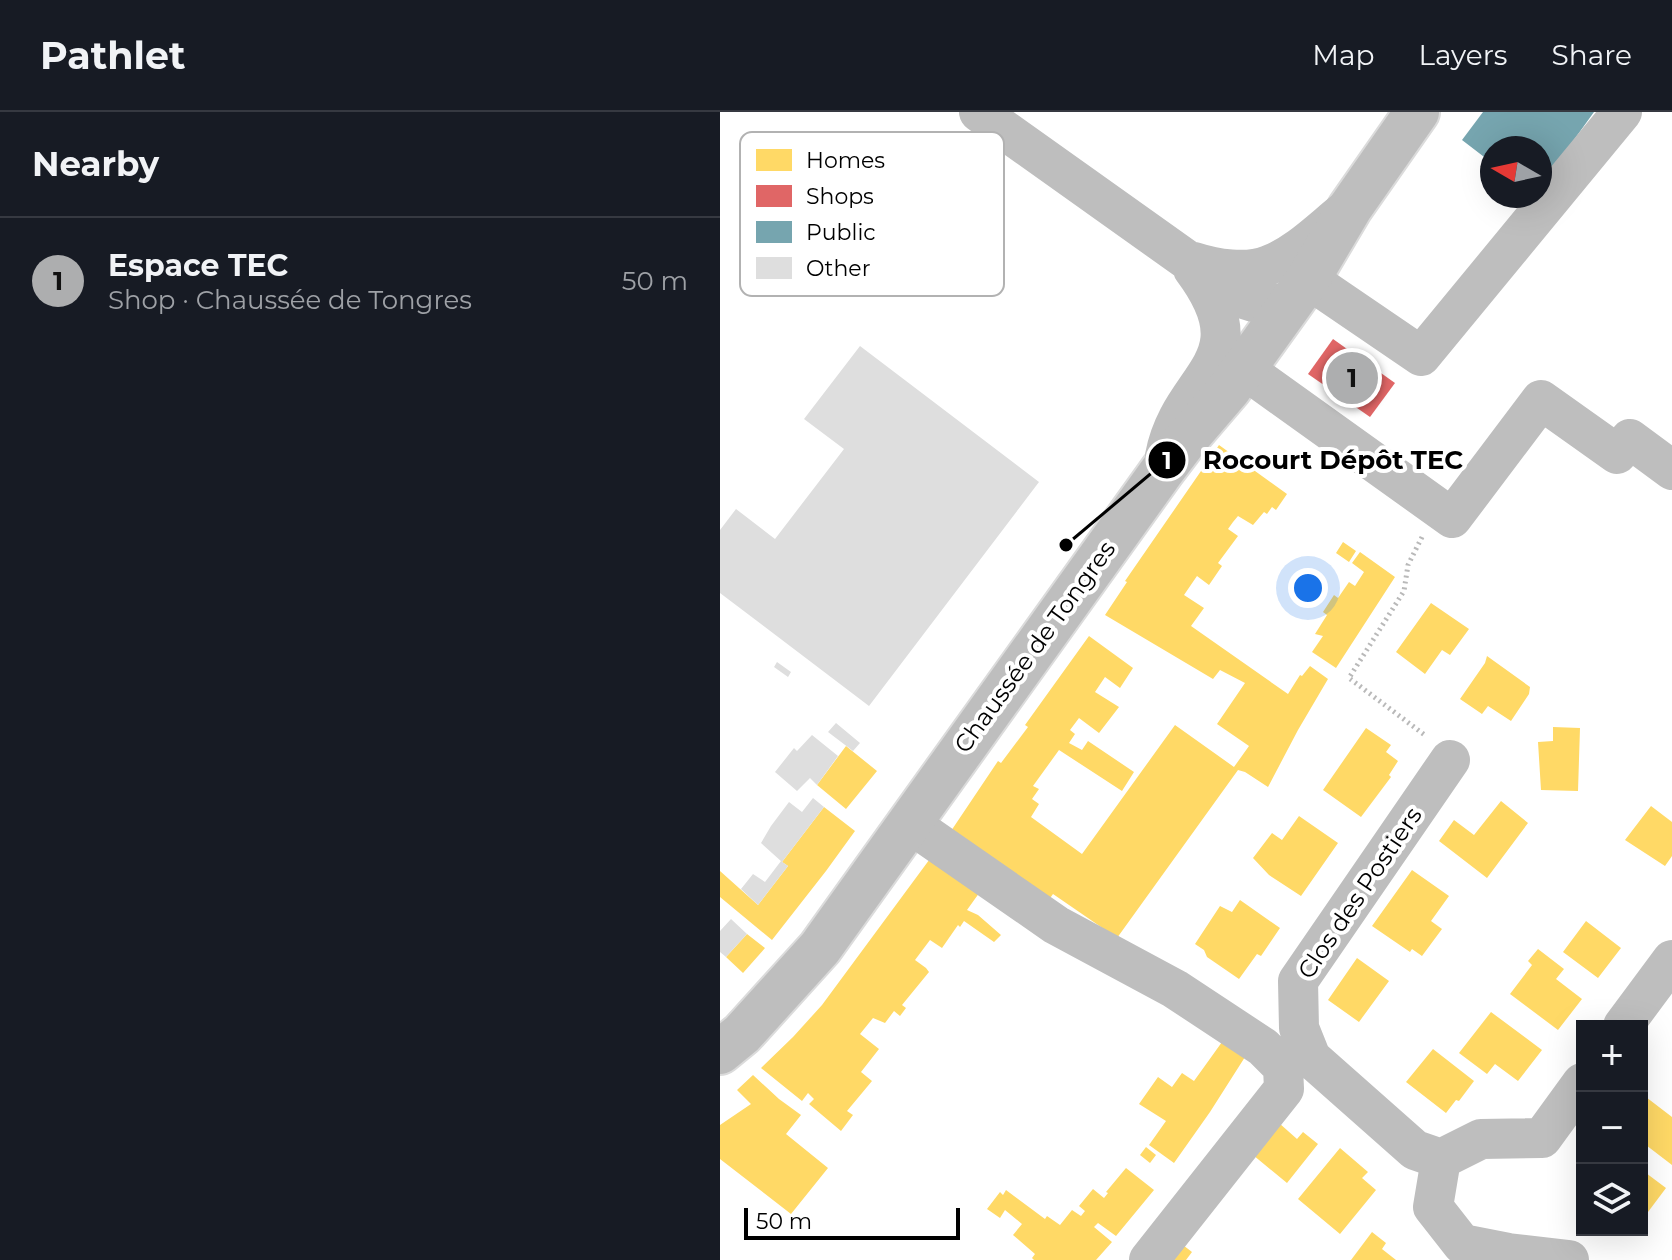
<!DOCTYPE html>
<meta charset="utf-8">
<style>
:root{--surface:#171b24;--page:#242831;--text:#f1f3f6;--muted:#9ea1a6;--line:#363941;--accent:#adaeaf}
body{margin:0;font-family:Montserrat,sans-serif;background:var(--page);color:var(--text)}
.controls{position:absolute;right:24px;bottom:24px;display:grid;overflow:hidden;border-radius:0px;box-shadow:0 8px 32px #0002}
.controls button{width:72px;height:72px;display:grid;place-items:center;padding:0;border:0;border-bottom:2px solid var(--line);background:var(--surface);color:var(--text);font:40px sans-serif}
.compass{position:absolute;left:760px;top:24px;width:72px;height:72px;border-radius:50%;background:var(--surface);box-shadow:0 8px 32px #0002;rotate:279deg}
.scale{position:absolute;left:24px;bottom:20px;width:216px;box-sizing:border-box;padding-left:8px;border:4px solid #000;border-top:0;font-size:22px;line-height:28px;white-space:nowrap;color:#000;-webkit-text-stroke:6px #fff;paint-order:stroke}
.you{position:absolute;left:588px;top:476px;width:28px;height:28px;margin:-20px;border:6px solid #fff;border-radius:50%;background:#1a73e8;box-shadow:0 0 0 12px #1a73e833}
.badge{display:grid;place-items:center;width:52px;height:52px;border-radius:50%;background:var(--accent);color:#111;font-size:26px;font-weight:700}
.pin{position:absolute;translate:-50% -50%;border:4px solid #fff;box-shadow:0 2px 8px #0006}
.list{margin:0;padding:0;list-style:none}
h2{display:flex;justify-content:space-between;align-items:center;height:104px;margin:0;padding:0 32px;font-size:34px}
h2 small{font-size:26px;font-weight:400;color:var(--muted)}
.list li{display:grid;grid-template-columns:52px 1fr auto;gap:24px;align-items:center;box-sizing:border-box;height:128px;padding:0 32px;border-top:2px solid var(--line)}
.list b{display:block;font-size:30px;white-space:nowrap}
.list p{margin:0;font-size:26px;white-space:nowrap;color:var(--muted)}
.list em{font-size:26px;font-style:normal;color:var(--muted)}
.icon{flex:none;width:44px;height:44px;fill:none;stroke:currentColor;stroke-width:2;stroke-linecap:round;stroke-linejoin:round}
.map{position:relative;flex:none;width:952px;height:1148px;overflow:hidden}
header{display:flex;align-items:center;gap:48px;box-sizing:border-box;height:112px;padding:0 40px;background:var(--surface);border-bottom:2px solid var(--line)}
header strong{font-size:38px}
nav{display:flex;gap:44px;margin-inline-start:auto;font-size:28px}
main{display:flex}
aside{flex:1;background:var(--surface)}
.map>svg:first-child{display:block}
</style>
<header>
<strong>Pathlet</strong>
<nav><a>Map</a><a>Layers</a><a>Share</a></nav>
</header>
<main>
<aside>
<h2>Nearby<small></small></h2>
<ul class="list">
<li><span class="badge">1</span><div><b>Espace TEC</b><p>Shop · Chaussée de Tongres</p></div><em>50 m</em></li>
</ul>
</aside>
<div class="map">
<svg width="952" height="1148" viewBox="0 0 952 1148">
<rect width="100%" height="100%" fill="#fff"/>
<path fill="#ffd966" d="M 499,333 L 567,382 L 556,398 L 552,395 L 547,402 L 544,400 L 533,413 L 518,404 L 513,410 L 508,417 L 518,424 L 498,451 L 502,454 L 489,473 L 477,464 L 464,483 L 484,496 L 471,514 L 568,582 L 580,563 L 582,564 L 590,554 L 608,567 L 578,618 L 548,675 L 525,660 L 518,658 L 397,826 L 333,782 L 328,789 L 231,719 L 278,649 L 281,651 L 308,615 L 305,613 L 369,524 L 413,556 L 400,576 L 385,565 L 375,580 L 399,595 L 379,621 L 359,606 L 350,618 L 355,622 L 349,631 L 362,638 L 368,629 L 414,660 L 402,679 L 339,638 L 313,674 L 319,677 L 312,687 L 319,692 L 311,705 L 362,742 L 455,613 L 514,655 L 529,634 L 497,612 L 525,571 L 500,558 L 493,567 L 385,503 L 407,470 L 405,469 Z
M 623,430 L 636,439 L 629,450 L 616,441 Z
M 640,440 L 675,465 L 616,556 L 592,540 L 603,524 L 595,522 L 607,503 L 603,500 L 614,483 L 618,486 L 629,470 L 635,474 L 644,460 L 632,451 Z
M 711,491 L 749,517 L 730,543 L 722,538 L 705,562 L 676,540 Z
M 767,544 L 810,575 L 809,582 L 791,609 L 768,594 L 762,602 L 740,587 L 765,551 Z
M 833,615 L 860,616 L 858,679 L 821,678 L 818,630 L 833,629 Z
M 646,616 L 671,633 L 666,640 L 678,649 L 669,663 L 671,665 L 641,705 L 603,678 Z
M 126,634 L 157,659 L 126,697 L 97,673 Z
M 781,689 L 808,711 L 767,766 L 719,729 L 734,708 L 754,723 Z
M 931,694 L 952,710 L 952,744 L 945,754 L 905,728 Z
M 104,695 L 135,719 L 106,759 L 52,828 L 0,785 L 0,759 L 38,793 L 68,754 L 62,750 Z
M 579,704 L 618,731 L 581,784 L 549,763 L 533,746 L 552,721 L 562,728 Z
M 215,740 L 262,777 L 247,798 L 258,803 L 281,823 L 274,830 L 244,809 L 240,815 L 238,813 L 222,836 L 210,828 L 195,848 L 206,856 L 209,860 L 182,893 L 186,896 L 180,904 L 174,899 L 165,911 L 153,906 L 140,922 L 159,937 L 141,960 L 152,969 L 127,999 L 133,1003 L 121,1019 L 89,992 L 94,987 L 88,981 L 82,989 L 41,956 L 73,925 L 102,893 Z
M 692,758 L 729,784 L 711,809 L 722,817 L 702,844 L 692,837 L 690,840 L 652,814 Z
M 520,788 L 560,816 L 541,844 L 537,842 L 519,867 L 487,845 L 484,838 L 475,832 L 500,794 L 512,800 Z
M 866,809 L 901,836 L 878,866 L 843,840 Z
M 27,822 L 45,836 L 23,861 L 6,845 Z
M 818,837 L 844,857 L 836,867 L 862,887 L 838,918 L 790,882 L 812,853 L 808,849 Z
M 637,846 L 669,869 L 639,910 L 608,888 Z
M 771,900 L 822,938 L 798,969 L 775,952 L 767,962 L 739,941 Z
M 502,930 L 525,945 L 490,1000 L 454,1051 L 429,1033 L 446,1009 L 419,992 L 438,965 L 452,975 L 462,961 L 474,969 Z
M 713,937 L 754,969 L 739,989 L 736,988 L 726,1001 L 686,970 Z
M 33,963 L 59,987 L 81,1003 L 66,1022 L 108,1056 L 71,1102 L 0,1047 L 0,1013 L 31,992 L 17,978 Z
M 922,982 L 952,1005 L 952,1053 L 922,1030 Z
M 559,1011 L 577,1027 L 583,1020 L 598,1032 L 567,1071 L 533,1043 Z
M 426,1035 L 436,1043 L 430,1051 L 420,1043 Z
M 620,1036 L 648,1060 L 642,1066 L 656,1078 L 620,1122 L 578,1087 Z
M 406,1056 L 434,1078 L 396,1124 L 378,1111 L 374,1115 L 392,1130 L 376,1148 L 314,1148 L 312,1146 L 315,1142 L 293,1123 L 302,1112 L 285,1098 L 280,1106 L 267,1097 L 280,1080 L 283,1083 L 286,1078 L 325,1107 L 327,1104 L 340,1113 L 352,1098 L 361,1104 L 365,1099 L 359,1094 L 373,1077 L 384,1086 L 388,1081 L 386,1080 Z
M 922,1058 L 946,1076 L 922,1108 Z
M 652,1120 L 666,1131 L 662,1137 L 676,1148 L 631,1148 Z
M 459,1130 L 472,1140 L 466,1148 L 452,1148 Z"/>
<path fill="#e06666" d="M 613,227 L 675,271 L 650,305 L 588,262 Z"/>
<path fill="#76a5af" d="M 763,0 L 874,0 L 820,75 L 820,36 L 772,36 L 772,51 L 742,28 Z"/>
<path fill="#dedede" d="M 140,234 L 319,370 L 149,594 L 0,481 L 0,418 L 16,397 L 55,427 L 124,337 L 84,307 Z
M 57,550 L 71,560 L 68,565 L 54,555 Z
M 116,611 L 140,631 L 133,639 L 108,620 Z
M 92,623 L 118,644 L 97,673 L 90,666 L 77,679 L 55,660 L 74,636 L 77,639 Z
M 93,686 L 104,695 L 62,750 L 41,731 L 51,714 L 69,690 L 82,700 Z
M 61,749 L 68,754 L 38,793 L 21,777 L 33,762 L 45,770 Z
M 11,807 L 27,822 L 6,845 L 0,840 L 0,819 Z"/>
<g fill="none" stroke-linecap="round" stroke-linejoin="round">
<defs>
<path id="major" d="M 0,940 L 22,922 L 100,836 L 442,359 L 467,326 L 509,277 L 571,191 L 588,167 L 630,96 L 697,0"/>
</defs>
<use href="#major" stroke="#dbdbdb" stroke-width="48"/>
<path stroke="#b9b9b9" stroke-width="5" stroke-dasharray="2 4" stroke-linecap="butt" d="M 702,425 L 688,453 L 684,479 L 629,566 L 706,624"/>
<path stroke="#bebebe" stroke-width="40" d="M 259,0 L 519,185 C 537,193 551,193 571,191
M 474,150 C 495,157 527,162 549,153 C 578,142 602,117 626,98
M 588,167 L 701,244 L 902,0
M 524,257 L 732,406 L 821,288 L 897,342 L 910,327 L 952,358
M 445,344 C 460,262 543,251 473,157
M 189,711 L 336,813 L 455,877 L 543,935 L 563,955 L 564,977 L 429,1148
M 903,914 L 952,848
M 721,1047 L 695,1038 L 591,946 L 579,916 L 578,869 L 730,648
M 849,1148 L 788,1141 L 742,1132 L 713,1095 L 721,1047 L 761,1027 L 822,1026 L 862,971"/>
<use href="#major" stroke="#bebebe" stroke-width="44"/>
</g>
<g text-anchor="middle" stroke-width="8" stroke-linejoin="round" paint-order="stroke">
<g font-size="24" fill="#000" stroke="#fff">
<text transform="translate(315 535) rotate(-54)" y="8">Chaussée de Tongres</text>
<text transform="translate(640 781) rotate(-56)" y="8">Clos des Postiers</text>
</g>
</g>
<rect x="20" y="20" width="264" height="164" rx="12" fill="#fff" stroke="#b2b2b2" stroke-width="2"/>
<rect x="36" y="37" width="36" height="22" fill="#ffd966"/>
<rect x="36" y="73" width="36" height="22" fill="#e06666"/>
<rect x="36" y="109" width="36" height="22" fill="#76a5af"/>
<rect x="36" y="145" width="36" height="22" fill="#dedede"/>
<g font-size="22" fill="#000">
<text x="86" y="56">Homes</text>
<text x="86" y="92">Shops</text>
<text x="86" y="128">Public</text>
<text x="86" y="164">Other</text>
</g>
<path fill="none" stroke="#000" stroke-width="3" d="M346 433L447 348"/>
<g fill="#000" stroke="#fff" stroke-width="3">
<circle cx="346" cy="433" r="8"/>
<circle cx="447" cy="348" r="20"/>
</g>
<g font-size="24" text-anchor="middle" font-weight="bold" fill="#fff">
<text x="447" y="357">1</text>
</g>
<g font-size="26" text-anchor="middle" font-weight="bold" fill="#000" stroke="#fff" stroke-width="8" stroke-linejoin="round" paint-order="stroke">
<text x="613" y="357">Rocourt Dépôt TEC</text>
</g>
</svg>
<div class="controls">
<button>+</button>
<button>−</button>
<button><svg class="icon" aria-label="layers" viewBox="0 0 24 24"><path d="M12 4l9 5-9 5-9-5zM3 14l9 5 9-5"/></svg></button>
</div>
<svg class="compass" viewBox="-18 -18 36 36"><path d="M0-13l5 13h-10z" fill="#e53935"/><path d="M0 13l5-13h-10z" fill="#9ea1a6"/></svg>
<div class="scale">50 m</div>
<div class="you"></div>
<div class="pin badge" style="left:632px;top:266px">1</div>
</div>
</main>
